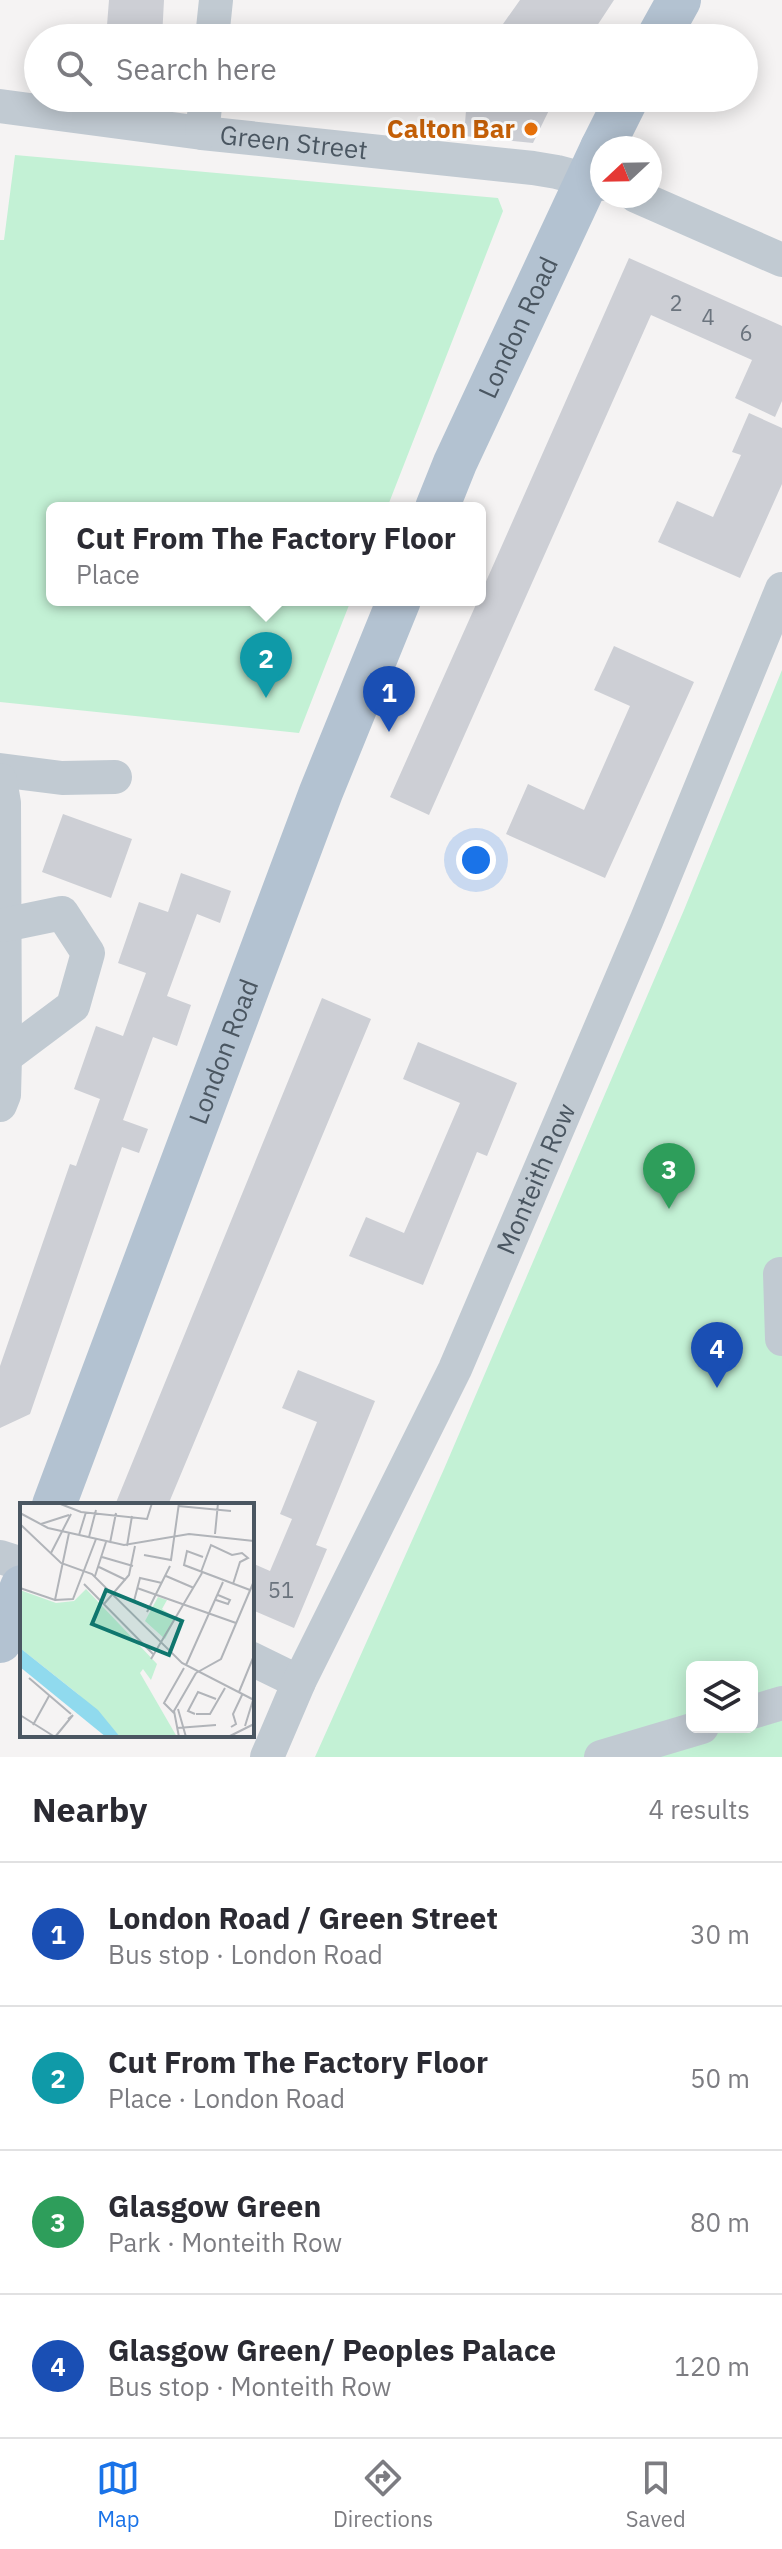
<!DOCTYPE html>
<meta charset="utf-8">
<style>
:root{--surface:#fff;--page:#f7f7f7;--text:#2b2b33;--muted:#7c7c81;--line:#e1e1e2;--accent:#1a73e8}
body{margin:0;font-family:"IBM Plex Sans",sans-serif;background:var(--page);color:var(--text)}
.controls{position:absolute;right:24px;bottom:24px;display:grid;overflow:hidden;border-radius:12px;box-shadow:0 4px 20px #0003}
.controls button{width:72px;height:72px;display:grid;place-items:center;padding:0;border:0;border-bottom:2px solid var(--line);background:var(--surface);color:var(--text);font:40px sans-serif}
.compass{position:absolute;left:590px;top:136px;width:72px;height:72px;border-radius:50%;background:var(--surface);box-shadow:0 4px 20px #0003;rotate:248deg}
.you{position:absolute;left:476px;top:860px;width:28px;height:28px;margin:-20px;border:6px solid #fff;border-radius:50%;background:#1a73e8;box-shadow:0 0 0 12px #1a73e833}
.badge{display:grid;place-items:center;width:52px;height:52px;border-radius:50%;background:var(--accent);color:#fff;font-size:26px;font-weight:700}
.pin{position:absolute;translate:-50% -66px;filter:drop-shadow(0 2px 4px #0008)}
.pin::after{content:'';position:absolute;top:42px;width:28px;height:24px;background:inherit;clip-path:polygon(0 0,100% 0,50% 100%)}
.popup{position:absolute;left:46px;top:502px;width:440px;height:104px;box-sizing:border-box;display:grid;place-content:center;border-radius:12px;background:var(--surface);filter:drop-shadow(0 2px 6px #0005);font-size:26px;white-space:nowrap;color:var(--muted)}
.popup b{font-size:30px;color:var(--text)}
.popup::after{content:'';position:absolute;left:50%;top:100%;margin-left:-16px;border:16px solid transparent;border-top-color:var(--surface)}
.list{margin:0;padding:0;list-style:none}
h2{display:flex;justify-content:space-between;align-items:center;height:104px;margin:0;padding:0 32px;font-size:34px}
h2 small{font-size:26px;font-weight:400;color:var(--muted)}
.list li{display:grid;grid-template-columns:52px 1fr auto;gap:24px;align-items:center;box-sizing:border-box;height:144px;padding:0 32px;border-top:2px solid var(--line)}
.list b{display:block;font-size:30px;white-space:nowrap}
.list p{margin:0;font-size:26px;white-space:nowrap;color:var(--muted)}
.list em{font-size:26px;font-style:normal;color:var(--muted)}
.icon{flex:none;width:44px;height:44px;fill:none;stroke:currentColor;stroke-width:2;stroke-linecap:round;stroke-linejoin:round}
.map{position:relative;flex:none;width:782px;height:1757px;overflow:hidden}
.search{position:absolute;background:var(--surface);box-shadow:0 4px 20px #0003;left:24px;right:24px;top:24px;height:88px;display:flex;align-items:center;gap:20px;box-sizing:border-box;padding:0 28px;border-radius:44px;color:var(--muted);font-size:30px}
.sheet{height:680px;background:var(--surface)}
nav{display:flex;justify-content:space-around;align-items:center;box-sizing:border-box;height:112px;border-top:2px solid var(--line);background:var(--surface);font-size:22px;color:var(--muted)}
nav a{display:grid;justify-items:center;gap:4px}
nav .on{color:var(--accent)}
.map>svg:first-child{display:block}
</style>
<div class="map">
<svg width="782" height="1757" viewBox="0 0 782 1757">
<rect width="100%" height="100%" fill="#f5f3f3"/>
<path fill="#c3f1d5" fill-rule="evenodd" d="M 15,155 L 498,198 L 503,211 L 387,508 L 52,508 L 52,600 L 351,600 L 299,733 L 0,702 L 0,240 L 4,240 Z
M 782,670 L 782,1757 L 315,1757 L 444,1469 L 684,910 ZM 692,1667 L 752,1667 L 752,1727 L 692,1727 Z"/>
<path fill="#cdcfd5" d="M 109,0 L 164,0 L 162,38 L 106,38 Z
M 520,0 L 614,0 L 589,38 L 526,38 L 503,24 Z
M 467,98 L 555,98 L 533,143 L 464,136 Z
M 629,258 L 782,326 L 782,401 L 775,417 L 735,398 L 752,360 L 651,315 L 429,815 L 390,797 L 478,600 L 480,600 L 480,595 Z
M 749,413 L 782,428 L 782,484 L 740,578 L 658,542 L 677,501 L 713,517 L 741,455 L 732,452 Z
M 614,646 L 694,682 L 605,878 L 506,834 L 528,784 L 584,810 L 630,706 L 594,690 Z
M 63,814 L 132,839 L 111,898 L 42,872 Z
M 181,873 L 231,891 L 220,923 L 197,914 L 167,996 L 191,1005 L 177,1046 L 153,1037 L 123,1120 L 148,1129 L 139,1153 L 122,1147 L 30,1414 L 0,1428 L 0,1366 L 70,1164 L 76,1166 L 100,1099 L 74,1089 L 96,1026 L 123,1036 L 146,973 L 118,963 L 139,902 L 168,912 Z
M 322,998 L 371,1019 L 168,1505 L 115,1505 Z
M 418,1042 L 517,1083 L 487,1156 L 477,1152 L 423,1285 L 349,1256 L 366,1217 L 404,1233 L 460,1103 L 403,1079 Z
M 298,1370 L 375,1401 L 316,1545 L 327,1549 L 294,1628 L 252,1610 L 252,1563 L 270,1571 L 292,1519 L 280,1514 L 317,1422 L 282,1408 Z"/>
<g fill="none" stroke-linecap="round" stroke-linejoin="round">
<g stroke="#c1cad2" stroke-width="34">
<path d="M 212,38 L 216,0"/>
<path id="s1" d="M 0,106 L 202,133 L 533,168 L 557,172 L 602,184"/>
<path d="M 202,133 L 206,98"/>
<path d="M 636,196 L 782,260"/>
<path d="M 0,770 L 62,778 L 115,777"/>
<path d="M 0,780 L 4,803 L 5,1057 L 4,1095 L 0,1105"/>
<path d="M 4,925 L 62,913 L 88,953 L 73,1006 L 5,1057"/>
<path d="M 780,1274 L 782,1339"/>
<path d="M 0,1557 L 22,1564"/>
<path d="M 252,1659 L 299,1682"/>
<path d="M 752,1712 L 782,1703"/>
<path id="s2" d="M 267,1757 L 299,1682 L 455,1369 L 647,919 L 782,589"/>
<path d="M 601,1757 L 702,1727"/>
</g>
<g stroke="#b3c2d1" stroke-width="44">
<path d="M 658,38 L 679,0"/>
<path d="M 602,148 L 627,98"/>
<path id="s3" d="M 437,508 L 455,463 L 602,148"/>
<path id="s4" d="M 54,1505 L 321,792 L 399,600"/>
<path d="M 0,1641 L 22,1587"/>
</g>
</g>
<circle fill="#e8710a" stroke="#fff" stroke-width="3" cx="531" cy="129" r="8"/>
<g text-anchor="middle" stroke-width="6" stroke-linejoin="round" paint-order="stroke">
<g font-size="22" fill="#6b747e">
<text x="676" y="311">2</text>
<text x="708" y="325">4</text>
<text x="746" y="341">6</text>
<text x="281" y="1598">51</text>
</g>
<g font-size="26" font-weight="bold" fill="#c56008" stroke="#fff" text-anchor="end">
<text x="515" y="138">Calton Bar</text>
</g>
<g font-size="26" fill="#4a5661" stroke="#fff">
<text dy="9" stroke="none"><textPath href="#s1" startOffset="296">Green Street</textPath></text>
<text dy="9" stroke="none"><textPath href="#s3" startOffset="198">London Road</textPath></text>
<text dy="9" stroke="none"><textPath href="#s4" startOffset="484">London Road</textPath></text>
<text dy="9" stroke="none"><textPath href="#s2" startOffset="638">Monteith Row</textPath></text>
</g>
</g>
<g transform="translate(20 1503)">
<rect width="234" height="234" fill="#f5f3f3"/>
<path d="M 66,86 L 137,161 L 131,177 L 123,166 L 120,170 L 157,234 L 100,234 L 58,191 L 0,145 L 0,87 L 36,100 L 54,98 ZM 138,94 L 147,97 L 142,106 L 156,115 L 145,136 L 125,118 Z" fill="#c3f1d5"/>
<path d="M 0,145 L 78,207 L 100,234 L 86,234 L 0,164 Z" fill="#90daee"/>
<path fill="none" stroke="#b1b4b9" stroke-width="2" d="M 38,0 L 61,9 L 127,16 L 132,0M 158,3 L 211,8M 0,10 L 28,25 L 104,42 L 169,31 L 234,38M 0,21 L 41,60 L 72,71 L 162,160 L 234,197M 21,21 L 49,12M 195,31 L 198,0M 59,32 L 66,9M 69,34 L 76,7M 90,40 L 96,10M 107,43 L 112,13M 31,50 L 51,11M 124,52 L 151,57 L 159,0M 82,54 L 113,63M 183,54 L 167,48 L 164,62 L 230,87M 79,64 L 106,77M 181,69 L 191,42 L 212,52 L 222,50 L 228,55 L 220,59 L 213,81M 75,73 L 86,39M 146,73 L 174,85M 64,81 L 134,152M 0,85 L 35,97 L 53,96 L 76,36M 117,85 L 216,120M 35,97 L 49,30M 196,97 L 208,101 L 210,97 L 198,92M 84,101 L 109,72 L 115,43M 129,104 L 114,98 L 120,75 L 142,80M 127,109 L 150,63M 131,156 L 182,70M 166,162 L 203,79M 176,170 L 201,156 L 234,78M 9,175 L 51,211M 219,189 L 233,155 L 234,126M 158,206 L 166,234M 154,210 L 144,200 L 164,165M 175,211 L 168,208 L 178,189 L 196,196M 176,211 L 190,211 L 205,185M 0,212 L 35,234M 13,222 L 29,193M 225,223 L 233,197M 211,224 L 216,221 L 213,211 L 222,192M 157,225 L 196,222M 35,234 L 53,212 L 48,216M 159,234 L 154,208 L 176,170M 208,234 L 234,221"/>
<path fill="#0f766e" fill-opacity="0.15" stroke="#0f766e" stroke-width="4" d="M 86,87 L 162,118 L 149,152 L 72,121 Z"/>
<rect width="234" height="234" fill="none" stroke="#4a5661" stroke-width="4"/>
</g>
</svg>
<div class="controls">
<button><svg class="icon" aria-label="layers" viewBox="0 0 24 24"><path d="M12 4l9 5-9 5-9-5zM3 14l9 5 9-5"/></svg></button>
</div>
<svg class="compass" viewBox="-18 -18 36 36"><path d="M0-13l5 13h-10z" fill="#e53935"/><path d="M0 13l5-13h-10z" fill="#7c7c81"/></svg>
<div class="you"></div>
<div class="pin badge" style="left:389px;top:732px;background:#1a4fb4">1</div>
<div class="pin badge" style="left:266px;top:698px;background:#0f9aa8">2</div>
<div class="popup"><b>Cut From The Factory Floor</b>Place</div>
<div class="pin badge" style="left:669px;top:1209px;background:#2e9e5b">3</div>
<div class="pin badge" style="left:717px;top:1388px;background:#1a4fb4">4</div>
<div class="search"><svg class="icon" aria-label="search" viewBox="0 0 24 24"><circle cx="10" cy="10" r="6"/><path d="M15 15l6 6"/></svg>Search here</div>
</div>
<section class="sheet">
<h2>Nearby<small>4 results</small></h2>
<ul class="list">
<li><span class="badge" style="background:#1a4fb4">1</span><div><b>London Road / Green Street</b><p>Bus stop · London Road</p></div><em>30 m</em></li>
<li><span class="badge" style="background:#0f9aa8">2</span><div><b>Cut From The Factory Floor</b><p>Place · London Road</p></div><em>50 m</em></li>
<li><span class="badge" style="background:#2e9e5b">3</span><div><b>Glasgow Green</b><p>Park · Monteith Row</p></div><em>80 m</em></li>
<li><span class="badge" style="background:#1a4fb4">4</span><div><b>Glasgow Green/ Peoples Palace</b><p>Bus stop · Monteith Row</p></div><em>120 m</em></li>
</ul>
</section>
<nav>
<a class="on"><svg class="icon" aria-label="map" viewBox="0 0 24 24"><path d="M3 6l6-2 6 2 6-2v14l-6 2-6-2-6 2zM9 4v14M15 6v14"/></svg>Map</a>
<a><svg class="icon" aria-label="directions" viewBox="0 0 24 24"><path d="M12 3l9 9-9 9-9-9zM9 14v-3h6M13 9l2 2-2 2"/></svg>Directions</a>
<a><svg class="icon" aria-label="saved" viewBox="0 0 24 24"><path d="M7 4h10v16l-5-4-5 4z"/></svg>Saved</a>
</nav>
